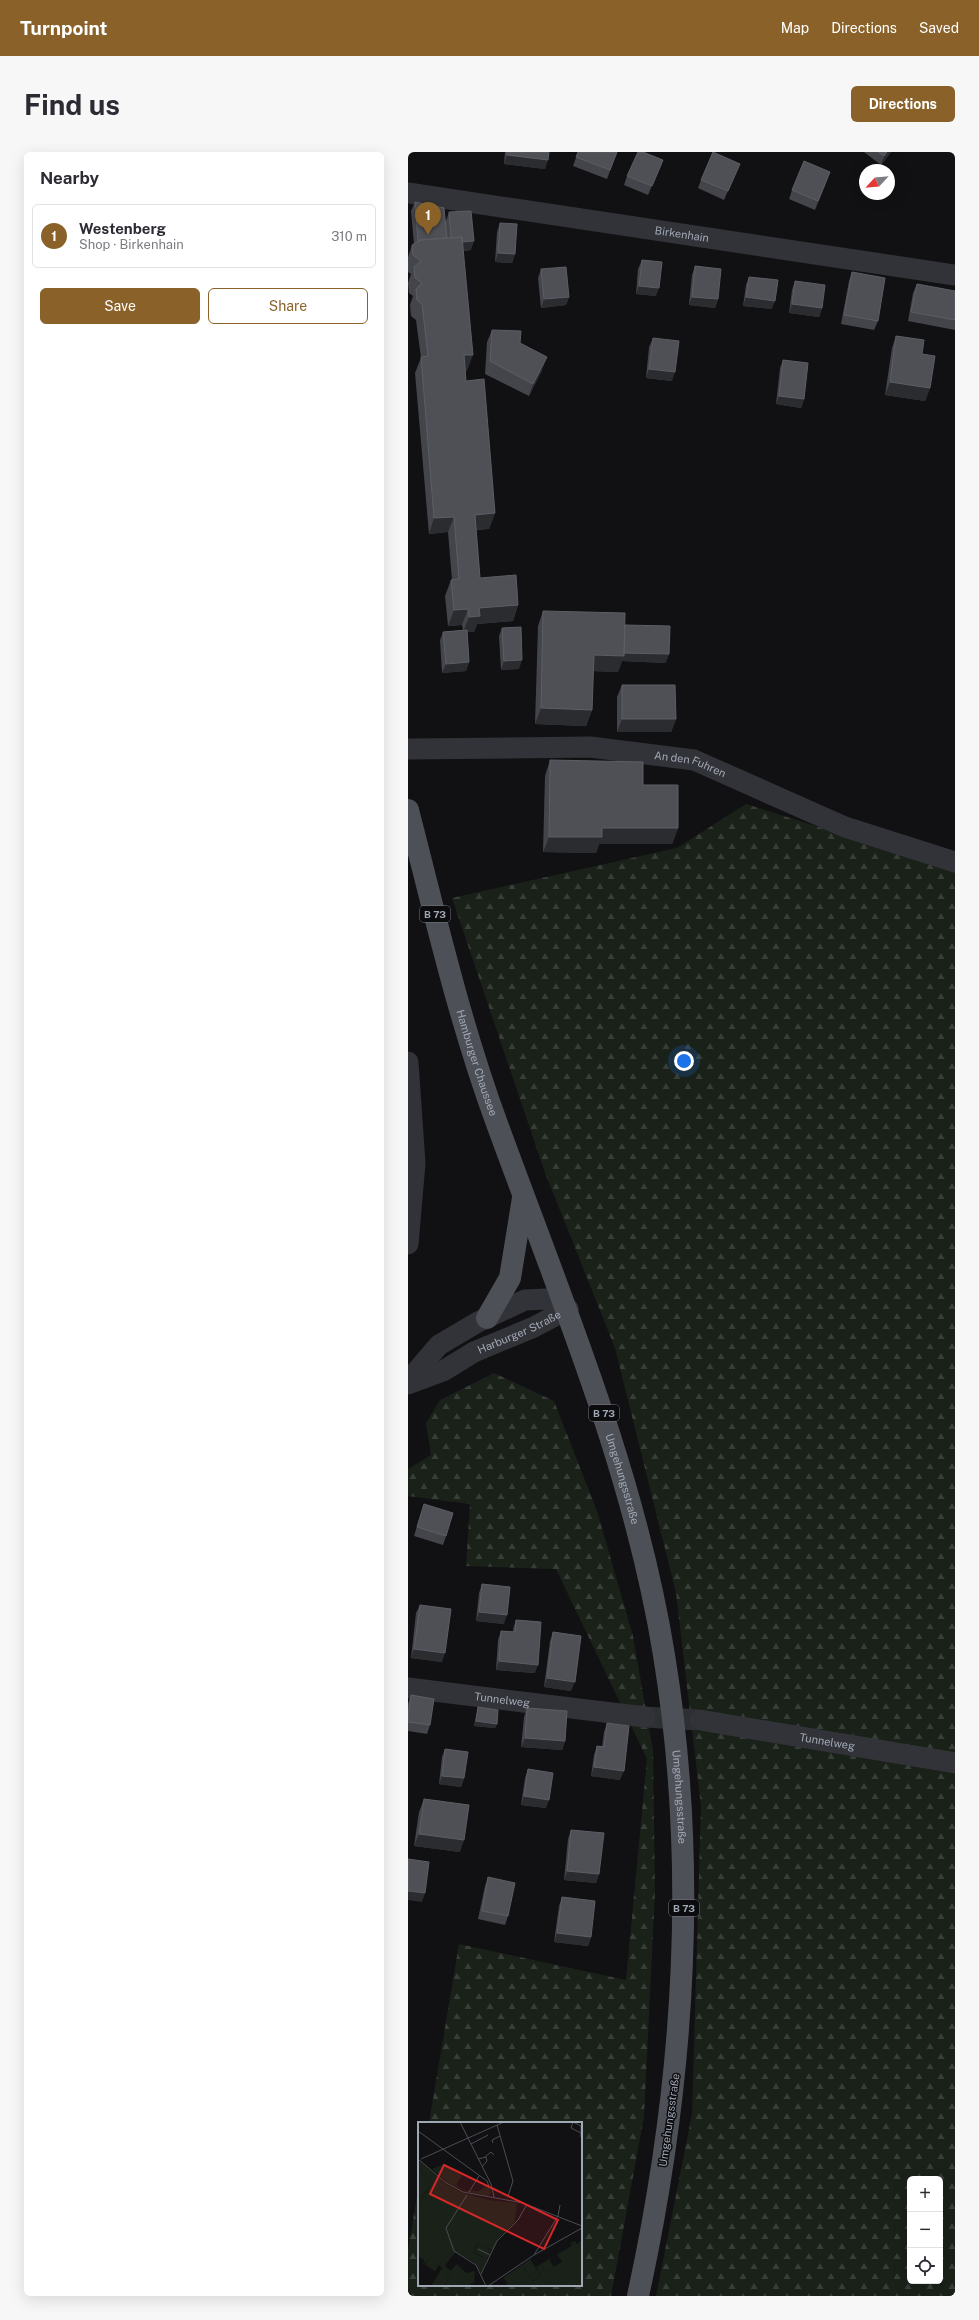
<!DOCTYPE html>
<meta charset="utf-8">
<style>
:root{--surface:#fff;--page:#f7f7f7;--text:#2b2b33;--muted:#7c7c81;--line:#e1e1e2;--accent:#8a6229}
body{margin:0;font-family:"Public Sans",sans-serif;background:var(--page);color:var(--text)}
.controls{position:absolute;right:12px;bottom:12px;display:grid;overflow:hidden;border-radius:6px;box-shadow:0 4px 16px #0002}
.controls button{width:36px;height:36px;display:grid;place-items:center;padding:0;border:0;border-bottom:1px solid var(--line);background:var(--surface);color:var(--text);font:20px sans-serif}
.compass{position:absolute;left:451px;top:12px;width:36px;height:36px;border-radius:50%;background:var(--surface);box-shadow:0 4px 16px #0002;rotate:244deg}
.you{position:absolute;left:276px;top:909px;width:14px;height:14px;margin:-10px;border:3px solid #fff;border-radius:50%;background:#1a73e8;box-shadow:0 0 0 6px #1a73e833}
.badge{display:grid;place-items:center;width:26px;height:26px;border-radius:50%;background:var(--accent);color:#fff;font-size:13px;font-weight:700}
.pin{position:absolute;translate:-50% -33px;filter:drop-shadow(0 1px 2px #0008)}
.pin::after{content:'';position:absolute;top:21px;width:14px;height:12px;background:inherit;clip-path:polygon(0 0,100% 0,50% 100%)}
.list{margin:0;padding:0;list-style:none}
h2{display:flex;justify-content:space-between;align-items:center;height:52px;margin:0;padding:0 16px;font-size:17px}
h2 small{font-size:13px;font-weight:400;color:var(--muted)}
.list li{display:grid;grid-template-columns:26px 1fr auto;gap:12px;align-items:center;box-sizing:border-box;height:64px;margin:0 8px 8px;padding:0 8px;border:1px solid var(--line);border-radius:6px}
.list b{display:block;font-size:15px;white-space:nowrap}
.list p{margin:0;font-size:13px;white-space:nowrap;color:var(--muted)}
.list em{font-size:13px;font-style:normal;color:var(--muted)}
.actions{display:flex;gap:8px;padding:12px 16px}
.actions a{flex:1;padding:9px 0;border:1px solid var(--accent);border-radius:6px;text-align:center;font-size:14px;color:var(--accent)}
.actions .main{background:var(--accent);color:#fff}
.icon{flex:none;width:22px;height:22px;fill:none;stroke:currentColor;stroke-width:2;stroke-linecap:round;stroke-linejoin:round}
.map{position:relative;flex:none;width:547px;height:2144px;overflow:hidden;border-radius:6px}
header{display:flex;align-items:center;gap:24px;box-sizing:border-box;height:56px;padding:0 20px;background:var(--accent);color:#fff}
header strong{font-size:19px}
nav{display:flex;gap:22px;margin-inline-start:auto;font-size:14px}
.intro{display:flex;align-items:center;justify-content:space-between;box-sizing:border-box;height:96px;padding:0 24px}
h1{margin:0;font-size:28px}
.button{padding:10px 18px;border-radius:6px;background:var(--accent);color:#fff;font-size:14px;font-weight:700}
main{display:flex;gap:24px;padding:0 24px}
aside{flex:1;background:var(--surface);border-radius:6px;box-shadow:0 4px 16px #0002}
.map>svg:first-child{display:block}
</style>
<header>
<strong>Turnpoint</strong>
<nav><a>Map</a><a>Directions</a><a>Saved</a></nav>
</header>
<div class="intro"><h1>Find us</h1><a class="button">Directions</a></div>
<main>
<aside>
<h2>Nearby<small></small></h2>
<ul class="list">
<li><span class="badge">1</span><div><b>Westenberg</b><p>Shop · Birkenhain</p></div><em>310 m</em></li>
</ul>
<div class="actions"><a class="main">Save</a><a>Share</a></div>
</aside>
<div class="map">
<svg width="547" height="2144" viewBox="0 0 547 2144">
<defs>
<pattern id="forest-firs" width="22" height="20" patternUnits="userSpaceOnUse"><rect width="22" height="20" fill="#192119"/><path d="M5 1l3.5 6h-7zM16 11l3.5 6h-7z" fill="#373e38"/></pattern>
</defs>
<rect width="100%" height="100%" fill="#111113"/>
<path fill="url(#forest-firs)" fill-rule="evenodd" d="M 338,652 L 547,718 L 547,2144 L 248,2144 L 284,1962 L 293,1654 L 268,1441 L 207,1196 L 136,1018 L 44,746 L 269,696 ZM 502,2027 L 532,2027 L 532,2129 L 502,2129 Z
M 86,1221 L 146,1249 L 189,1359 L 225,1484 L 245,1599 L 247,1741 L 236,1965 L 203,2144 L 0,2144 L 0,2098 L 11,2032 L 11,2133 L 173,2133 L 173,1971 L 21,1971 L 51,1792 L 218,1828 L 239,1607 L 148,1417 L 58,1414 L 62,1352 L 0,1344 L 0,1317 L 23,1303 L 18,1271 L 32,1248 Z"/>
<g fill="none" stroke-linecap="round" stroke-linejoin="round">
<path stroke="#2e2f33" stroke-width="21" stroke-dasharray="21 10" stroke-linecap="butt" d="M 237,1565 L 292,1568"/>
<g stroke="#323338" stroke-width="21">
<path id="s1" d="M 0,41 L 547,123"/>
<path id="s2" d="M 0,597 L 182,595 L 286,608 L 437,675 L 547,710"/>
<path d="M 0,910 L 7,1011 L 0,1092"/>
<path d="M 0,1229 L 31,1193 L 70,1170 L 117,1148 L 138,1147 L 160,1157"/>
<path id="s3" d="M 0,1232 L 35,1219 L 66,1200 L 126,1175 L 160,1157"/>
<path id="s4" d="M 0,1536 L 237,1565"/>
<path id="s5" d="M 292,1568 L 547,1611"/>
</g>
<g stroke="#4d5057" stroke-width="22">
<path id="s6" d="M 0,658 C 27,763 51,868 88,969 C 152,1145 226,1317 256,1503 C 291,1717 276,1933 230,2144"/>
<path d="M 79,1166 L 102,1126 L 115,1046"/>
</g>
</g>
<path fill="#44454b" d="M 97,0 L 141,0 L 137,17 L 96,12 Z
M 170,0 L 209,0 L 199,27 L 165,14 Z
M 456,0 L 483,0 L 473,13 Z
M 255,8 L 240,43 L 216,33 L 219,24 Z
M 328,20 L 316,48 L 290,36 L 293,28 Z
M 419,28 L 407,58 L 381,47 L 384,38 Z
M 7,50 L 38,69 L 41,60 L 63,98 L 55,99 L 59,219 L 57,219 L 58,229 L 87,361 L 81,377 L 68,378 L 72,426 L 110,453 L 105,469 L 69,472 L 66,480 L 59,480 L 61,510 L 58,519 L 34,521 L 32,488 L 35,480 L 55,478 L 54,473 L 40,474 L 37,444 L 43,428 L 44,428 L 40,380 L 21,382 L 7,221 L 13,206 L 8,168 L 3,164 L 2,153 L 5,144 L 1,141 L 0,131 L 3,122 L 0,120 L 0,105 L 4,93 L 6,92 L 3,59 Z
M 92,71 L 107,102 L 104,111 L 87,110 L 89,80 Z
M 234,108 L 248,144 L 228,142 L 230,117 Z
M 287,114 L 310,147 L 307,156 L 281,153 L 284,123 Z
M 133,117 L 161,145 L 158,153 L 133,156 L 130,126 Z
M 444,120 L 470,169 L 466,178 L 433,172 L 441,129 Z
M 341,125 L 364,157 L 335,154 L 338,133 Z
M 387,129 L 414,156 L 411,165 L 381,161 L 384,138 Z
M 509,132 L 547,139 L 547,178 L 500,169 L 505,141 Z
M 84,178 L 112,191 L 134,218 L 121,244 L 77,222 L 79,190 Z
M 488,184 L 514,202 L 522,236 L 517,249 L 477,243 L 484,196 Z
M 245,186 L 264,229 L 238,226 L 241,195 Z
M 375,208 L 396,247 L 393,256 L 368,252 L 372,216 Z
M 135,459 L 217,473 L 258,511 L 214,509 L 210,520 L 185,519 L 184,558 L 178,574 L 127,572 L 130,474 Z
M 94,476 L 111,517 L 93,518 L 91,484 Z
M 214,533 L 268,567 L 263,580 L 209,580 L 209,545 Z
M 142,608 L 235,633 L 270,676 L 264,692 L 191,692 L 188,701 L 135,700 L 137,624 Z
M 16,1352 L 38,1384 L 35,1393 L 6,1384 Z
M 74,1432 L 96,1472 L 68,1469 L 71,1441 Z
M 12,1453 L 34,1510 L 3,1506 L 8,1461 Z
M 108,1468 L 127,1521 L 88,1518 L 90,1488 L 93,1479 L 105,1480 L 105,1477 Z
M 145,1480 L 163,1539 L 136,1535 L 142,1489 Z
M 3,1543 L 22,1573 L 19,1582 L 0,1579 L 0,1552 Z
M 70,1555 L 89,1572 L 87,1576 L 66,1574 L 69,1559 Z
M 119,1556 L 157,1589 L 154,1598 L 113,1595 L 116,1565 Z
M 199,1571 L 212,1628 L 183,1624 L 186,1603 L 189,1594 L 194,1595 L 196,1580 Z
M 37,1597 L 56,1626 L 53,1635 L 31,1632 L 34,1605 Z
M 120,1617 L 138,1656 L 113,1653 L 117,1626 Z
M 16,1647 L 52,1700 L 6,1694 L 11,1660 Z
M 163,1678 L 191,1722 L 188,1731 L 156,1728 L 160,1687 Z
M 80,1725 L 100,1764 L 97,1773 L 70,1767 L 77,1734 Z
M 154,1745 L 183,1785 L 180,1794 L 146,1790 L 151,1754 Z"/>
<path fill="#2b2c30" d="M 479,0 L 483,0 L 473,13 L 476,4 Z
M 99,3 L 140,8 L 137,17 L 96,12 Z
M 255,8 L 252,17 L 240,43 L 244,34 Z
M 422,20 L 419,28 L 407,58 L 410,49 Z
M 66,89 L 63,98 L 40,100 L 43,91 Z
M 90,101 L 107,102 L 104,111 L 87,110 Z
M 231,134 L 251,136 L 248,144 L 228,142 Z
M 161,145 L 158,153 L 133,156 L 136,147 Z
M 284,145 L 310,147 L 307,156 L 281,153 Z
M 338,145 L 367,149 L 364,157 L 335,154 Z
M 384,152 L 414,156 L 411,165 L 381,161 Z
M 56,203 L 65,203 L 59,219 L 50,219 Z
M 139,205 L 134,218 L 121,244 L 125,232 Z
M 241,217 L 267,220 L 264,229 L 238,226 Z
M 482,230 L 522,236 L 517,249 L 477,243 Z
M 371,244 L 396,247 L 393,256 L 368,252 Z
M 87,361 L 81,377 L 61,378 L 67,363 Z
M 46,365 L 40,380 L 21,382 L 26,366 Z
M 110,453 L 105,469 L 69,472 L 66,480 L 55,480 L 61,465 L 71,456 Z
M 60,457 L 54,473 L 40,474 L 46,458 Z
M 214,501 L 261,502 L 258,511 L 214,509 L 210,520 L 180,519 L 186,503 Z
M 114,508 L 111,517 L 93,518 L 96,509 Z
M 61,510 L 58,519 L 34,521 L 38,512 Z
M 133,556 L 184,558 L 178,574 L 127,572 Z
M 214,567 L 268,567 L 263,580 L 209,580 Z
M 194,676 L 270,676 L 264,692 L 191,692 L 188,701 L 135,700 L 141,685 Z
M 71,1460 L 99,1463 L 96,1472 L 68,1469 Z
M 6,1497 L 37,1501 L 34,1510 L 3,1506 Z
M 91,1509 L 130,1513 L 127,1521 L 88,1518 Z
M 139,1526 L 167,1530 L 163,1539 L 136,1535 Z
M 68,1569 L 89,1572 L 87,1576 L 66,1574 Z
M 117,1586 L 157,1589 L 154,1598 L 113,1595 Z
M 186,1615 L 216,1619 L 212,1628 L 183,1624 Z
M 34,1624 L 56,1626 L 53,1635 L 31,1632 Z
M 116,1644 L 141,1648 L 138,1656 L 113,1653 Z
M 11,1682 L 56,1688 L 52,1700 L 6,1694 Z
M 159,1719 L 191,1722 L 188,1731 L 156,1728 Z
M 0,1739 L 17,1741 L 14,1750 L 0,1748 Z
M 149,1781 L 183,1785 L 180,1794 L 146,1790 Z"/>
<path fill="#4e5056" stroke="#5b5e65" d="M 99,0 L 141,0 L 140,8 L 99,3 Z
M 170,0 L 209,0 L 202,18 L 168,5 Z
M 230,0 L 235,0 L 255,8 L 244,34 L 219,24 Z
M 305,0 L 332,12 L 320,39 L 293,28 Z
M 470,0 L 479,0 L 476,4 Z
M 396,9 L 422,20 L 410,49 L 384,38 Z
M 7,50 L 36,56 L 39,86 L 12,88 L 10,89 Z
M 63,59 L 66,89 L 54,90 L 54,85 L 43,86 L 41,60 Z
M 92,71 L 109,72 L 107,102 L 90,101 Z
M 54,85 L 65,203 L 56,203 L 58,229 L 76,227 L 87,361 L 67,363 L 72,426 L 108,423 L 110,453 L 71,456 L 72,464 L 61,465 L 60,457 L 46,458 L 43,428 L 51,427 L 46,365 L 26,366 L 13,205 L 20,204 L 14,152 L 9,148 L 8,137 L 14,131 L 7,126 L 6,115 L 13,109 L 5,103 L 4,93 L 12,88 Z
M 234,108 L 254,110 L 251,136 L 231,134 Z
M 287,114 L 313,117 L 310,147 L 284,145 Z
M 158,115 L 161,145 L 136,147 L 133,117 Z
M 444,120 L 477,126 L 470,169 L 436,163 Z
M 341,125 L 370,128 L 367,149 L 338,145 Z
M 387,129 L 417,133 L 414,156 L 384,152 Z
M 509,132 L 547,139 L 547,168 L 503,160 Z
M 84,178 L 113,179 L 112,191 L 139,205 L 125,232 L 82,209 Z
M 488,184 L 516,188 L 514,202 L 527,204 L 522,236 L 482,230 Z
M 245,186 L 271,189 L 267,220 L 241,217 Z
M 375,208 L 400,211 L 396,247 L 371,244 Z
M 135,459 L 217,461 L 216,504 L 186,503 L 184,558 L 133,556 Z
M 217,473 L 262,474 L 261,502 L 216,501 Z
M 113,475 L 114,508 L 96,509 L 94,476 Z
M 59,478 L 61,510 L 38,512 L 35,480 Z
M 214,533 L 267,533 L 268,567 L 214,567 Z
M 142,608 L 235,610 L 235,633 L 270,633 L 270,676 L 194,676 L 194,685 L 141,685 Z
M 16,1352 L 45,1361 L 38,1384 L 9,1375 Z
M 74,1432 L 102,1435 L 99,1463 L 71,1460 Z
M 12,1453 L 43,1457 L 37,1501 L 6,1497 Z
M 108,1468 L 133,1470 L 130,1513 L 91,1509 L 93,1479 L 107,1480 Z
M 145,1480 L 173,1484 L 167,1530 L 139,1526 Z
M 3,1543 L 26,1547 L 22,1573 L 0,1570 L 0,1564 Z
M 70,1555 L 90,1558 L 89,1572 L 68,1569 Z
M 119,1556 L 159,1559 L 157,1589 L 117,1586 Z
M 199,1571 L 221,1574 L 216,1619 L 186,1615 L 189,1594 L 196,1595 Z
M 37,1597 L 60,1600 L 56,1626 L 34,1624 Z
M 120,1617 L 145,1621 L 141,1648 L 116,1644 Z
M 16,1647 L 61,1653 L 56,1688 L 11,1682 Z
M 163,1678 L 196,1681 L 191,1722 L 159,1719 Z
M 0,1707 L 21,1710 L 17,1741 L 0,1739 Z
M 80,1725 L 107,1731 L 100,1764 L 74,1759 Z
M 154,1745 L 187,1749 L 183,1785 L 149,1781 Z"/>
<g text-anchor="middle" stroke-width="3" stroke-linejoin="round" paint-order="stroke">
<g fill="#0c0c0e" stroke="#747983" stroke-width="1">
<rect x="12" y="754" width="30" height="16" rx="3"/>
<rect x="181" y="1253" width="30" height="16" rx="3"/>
<rect x="261" y="1748" width="30" height="16" rx="3"/>
</g>
<g font-size="10" font-weight="bold" fill="#a1a8b5">
<text x="27" y="766">B 73</text>
<text x="196" y="1265">B 73</text>
<text x="276" y="1760">B 73</text>
</g>
<g font-size="11" fill="#a1a8b5" stroke="#0c0c0e">
<text dy="4" stroke="none"><textPath href="#s1" startOffset="277">Birkenhain</textPath></text>
<text dy="4" stroke="none"><textPath href="#s2" startOffset="284">An den Fuhren</textPath></text>
<text dy="4" stroke="none"><textPath href="#s6" startOffset="262">Hamburger Chaussee</textPath></text>
<text dy="4" stroke="none"><textPath href="#s3" startOffset="123">Harburger Straße</textPath></text>
<text dy="4" stroke="none"><textPath href="#s6" startOffset="703">Umgehungsstraße</textPath></text>
<text dy="4" stroke="none"><textPath href="#s4" startOffset="95">Tunnelweg</textPath></text>
<text dy="4" stroke="none"><textPath href="#s5" startOffset="129">Tunnelweg</textPath></text>
<text dy="4" stroke="none"><textPath href="#s6" startOffset="1027">Umgehungsstraße</textPath></text>
<text transform="translate(261 1968) rotate(-82)" y="4">Umgehungsstraße</text>
</g>
</g>
<g transform="translate(10 1970)">
<rect width="164" height="164" fill="#111113"/>
<path d="M 13,134 L 21,143 L 17,149 L 7,143 ZM 24,146 L 31,155 L 27,164 L 13,164 Z" fill="#192119"/>
<path d="M 1,39 L 28,62 L 45,71 L 71,78 L 99,81 L 97,99 L 80,117 L 74,128 L 59,122 L 55,131 L 69,137 L 63,151 L 56,140 L 38,130 L 27,143 L 32,149 L 39,142 L 48,151 L 57,149 L 56,161 L 53,161 L 52,164 L 27,164 L 31,155 L 24,146 L 13,135 L 5,143 L 6,138 L 0,134 L 0,70 L 4,76 L 12,63 L 0,43 ZM 26,42 L 44,54 L 38,63 L 48,69 L 61,69 L 70,62 L 73,71 L 70,74 L 49,70 L 29,60 L 14,47 ZM 164,118 L 164,164 L 86,164 L 90,161 L 85,156 L 104,143 L 115,159 L 123,154 L 118,145 L 123,142 L 128,149 L 144,140 L 139,132 L 154,124 L 152,121 L 157,119 L 159,122 Z" fill="#192119"/>
<path d="M 60,122 L 73,128 L 69,137 L 55,130 Z" fill="#192119"/>
<path d="M 0,43 L 12,63 L 3,77 L 0,70 ZM 112,137 L 123,154 L 115,159 L 104,143 ZM 131,137 L 136,145 L 128,149 L 123,142 Z" fill="#192119"/>
<path fill="none" stroke="#4b4d54" stroke-width="1" d="M 42,0 L 73,62 L 76,75M 155,0 L 163,4 L 163,15M 155,0 L 153,6 L 163,11M 79,3 L 95,59 L 90,74M 0,9 L 69,59 L 71,64M 75,21 L 74,18 L 82,14M 53,22 L 70,13M 67,35 L 73,30 L 76,33M 0,37 L 27,60 L 45,70 L 105,81 L 164,104M 3,37 L 86,0M 60,37 L 68,35 L 69,39 L 64,45M 75,66 L 94,76M 51,70 L 61,54M 49,73 L 28,106 L 36,129 L 58,143 L 68,164M 60,127 L 72,133M 116,133 L 140,94 L 142,83M 63,152 L 79,119 L 100,98 L 109,82M 70,164 L 116,133 L 164,106"/>
<path fill="#d62828" fill-opacity="0.15" stroke="#d62828" stroke-width="2" d="M 26,43 L 140,98 L 126,127 L 12,72 Z"/>
<rect width="164" height="164" fill="none" stroke="#a1a8b5" stroke-width="2"/>
</g>
</svg>
<div class="controls">
<button>+</button>
<button>−</button>
<button><svg class="icon" aria-label="locate" viewBox="0 0 24 24"><circle cx="12" cy="12" r="6"/><path d="M12 2v4M12 18v4M2 12h4M18 12h4"/></svg></button>
</div>
<svg class="compass" viewBox="-18 -18 36 36"><path d="M0-13l5 13h-10z" fill="#e53935"/><path d="M0 13l5-13h-10z" fill="#7c7c81"/></svg>
<div class="you"></div>
<div class="pin badge" style="left:20px;top:83px">1</div>
</div>
</main>
